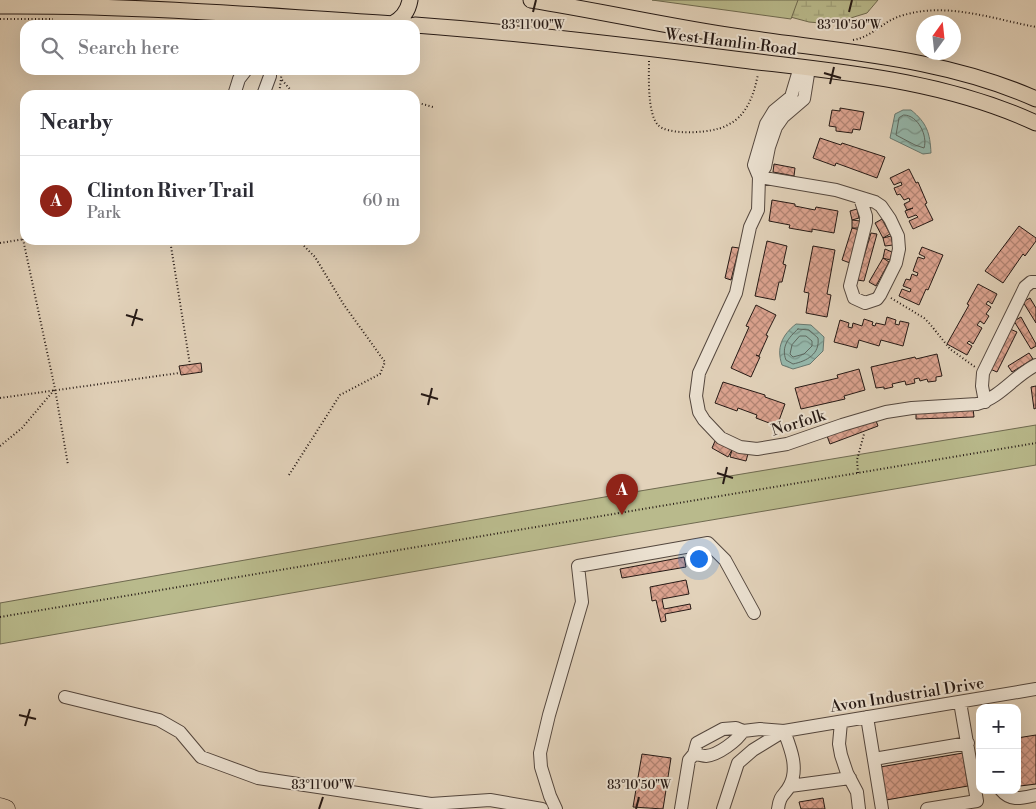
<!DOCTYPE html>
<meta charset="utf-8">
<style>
:root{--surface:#fff;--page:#f7f7f7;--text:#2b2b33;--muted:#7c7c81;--line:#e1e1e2;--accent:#8f2418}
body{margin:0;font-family:"Libre Bodoni",serif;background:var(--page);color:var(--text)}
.controls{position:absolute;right:15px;bottom:15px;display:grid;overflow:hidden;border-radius:10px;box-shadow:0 5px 20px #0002}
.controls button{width:45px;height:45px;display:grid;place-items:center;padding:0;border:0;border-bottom:1px solid var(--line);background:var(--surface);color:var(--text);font:25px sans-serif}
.compass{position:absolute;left:916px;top:15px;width:45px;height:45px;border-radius:50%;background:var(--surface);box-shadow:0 5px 20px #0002;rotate:15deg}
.you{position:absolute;left:698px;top:558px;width:18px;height:18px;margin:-12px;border:4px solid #fff;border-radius:50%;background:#1a73e8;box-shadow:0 0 0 8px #1a73e833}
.badge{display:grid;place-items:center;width:32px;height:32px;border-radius:50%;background:var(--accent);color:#fff;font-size:16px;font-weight:700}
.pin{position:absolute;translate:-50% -41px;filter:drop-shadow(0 1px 2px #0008)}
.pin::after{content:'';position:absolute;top:26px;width:18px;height:15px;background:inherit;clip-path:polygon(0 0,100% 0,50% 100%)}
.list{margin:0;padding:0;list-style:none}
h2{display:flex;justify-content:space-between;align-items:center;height:65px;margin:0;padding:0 20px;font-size:21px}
h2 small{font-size:16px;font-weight:400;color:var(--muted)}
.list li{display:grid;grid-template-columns:32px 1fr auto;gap:15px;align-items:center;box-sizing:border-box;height:90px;padding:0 20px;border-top:1px solid var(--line)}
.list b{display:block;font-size:19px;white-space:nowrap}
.list p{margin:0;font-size:16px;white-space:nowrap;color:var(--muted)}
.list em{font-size:16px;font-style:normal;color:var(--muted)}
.icon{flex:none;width:28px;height:28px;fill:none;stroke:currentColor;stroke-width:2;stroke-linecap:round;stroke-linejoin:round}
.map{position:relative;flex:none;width:1036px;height:809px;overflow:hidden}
.search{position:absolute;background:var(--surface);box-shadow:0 5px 20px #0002;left:20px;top:20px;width:400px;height:55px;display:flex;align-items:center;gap:12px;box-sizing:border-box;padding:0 18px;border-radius:15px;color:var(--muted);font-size:19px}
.panel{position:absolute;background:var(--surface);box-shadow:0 5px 20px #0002;left:20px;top:90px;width:400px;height:155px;border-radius:15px}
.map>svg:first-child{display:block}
</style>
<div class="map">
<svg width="1036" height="809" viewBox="0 0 1036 809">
<defs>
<pattern id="wetland-marsh" width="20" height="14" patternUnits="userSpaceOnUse" patternTransform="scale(1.25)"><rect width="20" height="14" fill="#b9ba8c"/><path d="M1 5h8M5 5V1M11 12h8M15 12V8" fill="none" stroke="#9f9f78"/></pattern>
<pattern id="water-waves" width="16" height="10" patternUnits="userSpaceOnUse" patternTransform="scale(1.25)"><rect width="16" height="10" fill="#95b8ac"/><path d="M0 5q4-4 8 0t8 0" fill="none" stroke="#79958b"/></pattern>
<pattern id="building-cross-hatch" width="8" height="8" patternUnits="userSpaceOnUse" patternTransform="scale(1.25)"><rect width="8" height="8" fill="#dda491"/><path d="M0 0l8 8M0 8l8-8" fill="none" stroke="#b38575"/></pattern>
</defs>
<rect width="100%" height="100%" fill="#e2d2ba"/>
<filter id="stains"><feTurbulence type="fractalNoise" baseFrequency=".004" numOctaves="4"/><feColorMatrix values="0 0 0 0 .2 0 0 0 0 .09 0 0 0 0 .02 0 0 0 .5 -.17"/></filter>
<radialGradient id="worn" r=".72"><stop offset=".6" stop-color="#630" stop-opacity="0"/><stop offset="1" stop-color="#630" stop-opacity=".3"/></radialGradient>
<path fill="url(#wetland-marsh)" stroke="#6f6a50" d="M 691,0 L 878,0 L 867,13 L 831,24 L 809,22 L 783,15 Z"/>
<path fill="#b9ba8c" stroke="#6f6a50" d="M 652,0 L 798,0 L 791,19 Z
M 1036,425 L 1036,465 L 623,535 L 0,644 L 0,603 L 616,495 Z"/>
<path fill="url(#water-waves)" stroke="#687870" d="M 903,110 L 911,110 C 927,123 930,133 931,153 L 923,154 L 890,138 L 895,114 Z
M 796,324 L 811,325 L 824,337 L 823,351 L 810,364 L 793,369 L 782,365 C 776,348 782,335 796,324 Z"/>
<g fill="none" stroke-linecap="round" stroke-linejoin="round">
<path stroke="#5d6860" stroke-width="1" d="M 904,115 C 918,115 928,136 924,148 L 915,145 L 896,135 L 899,118 Z
M 798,329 L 809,330 L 818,338 C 820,354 807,361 793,364 L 786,360 C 781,347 788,338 798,329 Z
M 800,336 L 806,336 L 812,341 L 812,346 L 804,354 L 793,357 L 790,354 L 792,345 Z"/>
</g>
<path fill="url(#building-cross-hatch)" stroke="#251915" d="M 840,108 L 864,112 L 860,130 L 853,129 L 852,133 L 836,131 L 836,127 L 829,126 L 832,110 L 840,111 Z
M 820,138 L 841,145 L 842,143 L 885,157 L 877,178 L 836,163 L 835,166 L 813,158 Z
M 774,164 L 795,168 L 794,176 L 773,172 Z
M 909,169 L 916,183 L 918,182 L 927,203 L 925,204 L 933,220 L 913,229 L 909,221 L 918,217 L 916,215 L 908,218 L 905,211 L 913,208 L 907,210 L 904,204 L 910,201 L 909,198 L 904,200 L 900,194 L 897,195 L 894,188 L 902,185 L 901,182 L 894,185 L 890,178 Z
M 772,200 L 795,204 L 795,206 L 815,210 L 816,207 L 838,211 L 834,233 L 812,229 L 812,232 L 789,228 L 790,225 L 769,221 Z
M 857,209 L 859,218 L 852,220 L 850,211 Z
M 882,219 L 890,234 L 883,238 L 875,223 Z
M 852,220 L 860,221 L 859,228 L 852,228 Z
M 1019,226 L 1036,238 L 1036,241 L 1025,256 L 1023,254 L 1003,283 L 985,271 Z
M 852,228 L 860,230 L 850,263 L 842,260 Z
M 871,233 L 877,234 L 864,281 L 857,280 Z
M 891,236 L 893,245 L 885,246 L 883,238 Z
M 767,241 L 787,246 L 783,264 L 786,265 L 782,282 L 779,282 L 775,300 L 755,296 Z
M 813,246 L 835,250 L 827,294 L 831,295 L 827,317 L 806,313 L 809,293 L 804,292 Z
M 732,247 L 739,248 L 731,280 L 725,278 Z
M 922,247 L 943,255 L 928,290 L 926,289 L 919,305 L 899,296 L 902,289 L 910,292 L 911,289 L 903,286 L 906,279 L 910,280 L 912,274 L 917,276 L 918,273 L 913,271 L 918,257 L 924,259 L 925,257 L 919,254 Z
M 885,249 L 892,252 L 890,260 L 883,258 Z
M 883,258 L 889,262 L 876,286 L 869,282 Z
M 978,284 L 997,294 L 992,304 L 988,301 L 986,304 L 991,307 L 986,314 L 989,316 L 984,324 L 980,321 L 977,325 L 982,328 L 973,344 L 969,341 L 967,343 L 972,346 L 967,355 L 947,344 L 969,305 L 967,304 Z
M 1030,298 L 1036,308 L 1036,323 L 1023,302 Z
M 756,305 L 776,315 L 766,335 L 768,336 L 759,356 L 756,355 L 760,357 L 751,377 L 731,368 L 749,327 L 746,326 Z
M 887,317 L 896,320 L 895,324 L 899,325 L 900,321 L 909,323 L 903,346 L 881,340 L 879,346 L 859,340 L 857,348 L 834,342 L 840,320 L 849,323 L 848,327 L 852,328 L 853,323 L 862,326 L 864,319 L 873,322 L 872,325 L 875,326 L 876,323 L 885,325 Z
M 1021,317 L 1036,344 L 1036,346 L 1031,349 L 1014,321 Z
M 1010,329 L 1017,332 L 997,372 L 990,369 Z
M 1029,353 L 1033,359 L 1012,372 L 1008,366 Z
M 937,354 L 942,376 L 936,377 L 936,381 L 928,382 L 927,379 L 920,381 L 919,378 L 914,379 L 915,383 L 906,385 L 905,381 L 892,384 L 893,387 L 884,389 L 884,387 L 876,388 L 871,367 L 915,357 L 916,359 Z
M 201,363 L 202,372 L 181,375 L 179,366 Z
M 859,369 L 865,390 L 844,396 L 845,399 L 801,409 L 795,388 L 838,378 L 837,375 Z
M 723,382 L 765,395 L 765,397 L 785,404 L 777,426 L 756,418 L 757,415 L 738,408 L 737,411 L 715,403 Z
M 1036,386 L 1036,408 L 1034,409 L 1031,387 Z
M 973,408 L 974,417 L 916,419 L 916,411 Z
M 875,418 L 878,426 L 830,444 L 827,436 Z
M 715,441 L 732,450 L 728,457 L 712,448 Z
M 732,450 L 748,454 L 746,461 L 730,457 Z
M 684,557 L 686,567 L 622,578 L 620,569 Z
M 686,580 L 689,594 L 662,599 L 664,609 L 690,604 L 691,609 L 665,614 L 666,621 L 661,622 L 656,600 L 652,601 L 650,587 Z
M 1036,735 L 1036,784 L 1020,786 L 1017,768 L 1017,738 Z
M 963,753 L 968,786 L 886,800 L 880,767 Z
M 642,754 L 671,758 L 663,809 L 633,807 Z
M 823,798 L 825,809 L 801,809 L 799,802 Z"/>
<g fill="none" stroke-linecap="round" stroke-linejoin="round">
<defs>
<path id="minor" d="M 809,68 L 804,99 L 783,117 L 776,127 L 769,147 L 765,167 L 759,177 L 758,210 L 750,227 L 736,293 L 699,373 L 696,396 L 699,412 L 704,420 L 721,438 L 740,447 L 757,449 L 787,444 L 842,425 L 886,412 L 912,408 L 977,404 C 1001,397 1014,376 1036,365
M 234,95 L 239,79 L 246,70
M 263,95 L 270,76 L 270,70
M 759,177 L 836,190 L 875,202 L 881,206 L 890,219 L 898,236 L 899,249 L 896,263 L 880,295 L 877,299 L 865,303 L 854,298 L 850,286 L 866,222 L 866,216 L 860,198
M 759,177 L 754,165 L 766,124 L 774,111 L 791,97 L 800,67
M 985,402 L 982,386 L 983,373 L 1025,287 L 1031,282 L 1036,282
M 65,697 L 159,720 L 180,732 L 201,757 L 258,778 L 431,804 L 490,800 L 542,809
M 867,717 L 882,809
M 841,722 L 839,744 L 841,755 L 847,773 L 857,792 L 859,809
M 743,731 C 737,741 718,755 706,756 C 703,756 697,754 694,754 L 697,743 L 723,729 L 736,728 L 743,731 L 760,729 L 784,731 L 1036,689
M 874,759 L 968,743
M 790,786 L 850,778
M 1001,790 C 1011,802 1022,798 1036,795
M 556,809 L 550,796 L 541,767 L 540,753 L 549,715 L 582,602 L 578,566 L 708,543 L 725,560 L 754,613
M 681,809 L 689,760 L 694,754
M 723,809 L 738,763 L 753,750 L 784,731
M 778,809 C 780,793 785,796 790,785 C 799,768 790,747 784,731
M 927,809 L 977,801 L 960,702"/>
<path id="major" d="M 531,0 C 601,11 670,27 740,37 C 840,52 942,57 1036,99
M 0,6 C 136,5 272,16 408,25
M 392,24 C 402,19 408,12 410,0
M 415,25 C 525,33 633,46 742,60 C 842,72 943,80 1036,123"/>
<path id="highway" d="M 0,807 L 6,809"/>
</defs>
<use href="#minor" stroke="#54473e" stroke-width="14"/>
<use href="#major" stroke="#251915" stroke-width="17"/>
<use href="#highway" stroke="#251915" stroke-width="19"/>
<path stroke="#251915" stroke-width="2" stroke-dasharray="1 2.5" stroke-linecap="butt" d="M 0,19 L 53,19
M 853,40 C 875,36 883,20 904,15 C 947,2 993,19 1036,27
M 649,61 C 649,76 647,113 658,125 C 668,135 703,133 717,129 C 724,128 736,121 740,116 C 751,104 755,89 758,74
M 282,80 L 295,95
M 279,95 L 282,70
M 415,102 L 433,107
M 23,239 L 55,389 L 68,465
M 170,240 L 190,365
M 0,243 L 25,239
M 891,298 L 924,318 L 930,324 L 950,349 L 975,367
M 0,398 L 179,373
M 0,446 L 22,428 L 55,389
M 858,473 L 857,460 L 864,434
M 289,475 L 340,395 L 380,374 L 385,362 L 344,305 L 315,257 L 298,240
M 0,617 L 1036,443"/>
<use href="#minor" stroke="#ece2d2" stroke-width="12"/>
<use href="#major" stroke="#e2d2ba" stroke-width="15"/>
<use href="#highway" stroke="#e2d2ba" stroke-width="18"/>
</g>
<path fill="none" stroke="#251915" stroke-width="2" d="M 533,12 L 536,0M 849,12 L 852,0M 824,73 L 841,78M 830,84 L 834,67M 126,315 L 143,320M 132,326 L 137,309M 421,394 L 438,399M 428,405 L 432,388M 717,473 L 733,478M 723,484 L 727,467M 19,715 L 36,719M 25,726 L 30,709M 319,809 L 323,797M 636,809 L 639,797"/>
<g text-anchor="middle" stroke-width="4" stroke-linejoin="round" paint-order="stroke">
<g font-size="16" fill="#251915" stroke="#ece2d2">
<text transform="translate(731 41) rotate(7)" y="6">West Hamlin Road</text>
<text transform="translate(798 422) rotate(-17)" y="6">Norfolk</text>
<text transform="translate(907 694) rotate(-9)" y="6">Avon Industrial Drive</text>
</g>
</g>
<g font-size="12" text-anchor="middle" fill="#251915" stroke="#ece2d2" stroke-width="4" stroke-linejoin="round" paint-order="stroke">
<text x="533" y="29">83°11'00"W</text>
<text x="849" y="29">83°10'50"W</text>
<text x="323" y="789">83°11'00"W</text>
<text x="639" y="789">83°10'50"W</text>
</g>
<rect width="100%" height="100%" filter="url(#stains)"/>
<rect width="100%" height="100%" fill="url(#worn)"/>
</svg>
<div class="controls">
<button>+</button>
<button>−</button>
</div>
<svg class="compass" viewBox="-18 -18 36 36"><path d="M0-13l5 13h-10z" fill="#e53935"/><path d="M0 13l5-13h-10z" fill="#7c7c81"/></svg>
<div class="you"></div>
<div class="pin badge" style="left:622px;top:515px">A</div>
<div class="search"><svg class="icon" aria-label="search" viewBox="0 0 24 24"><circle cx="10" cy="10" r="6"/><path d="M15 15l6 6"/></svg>Search here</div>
<section class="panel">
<h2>Nearby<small></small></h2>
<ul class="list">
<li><span class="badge">A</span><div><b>Clinton River Trail</b><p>Park</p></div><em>60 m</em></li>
</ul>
</section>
</div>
